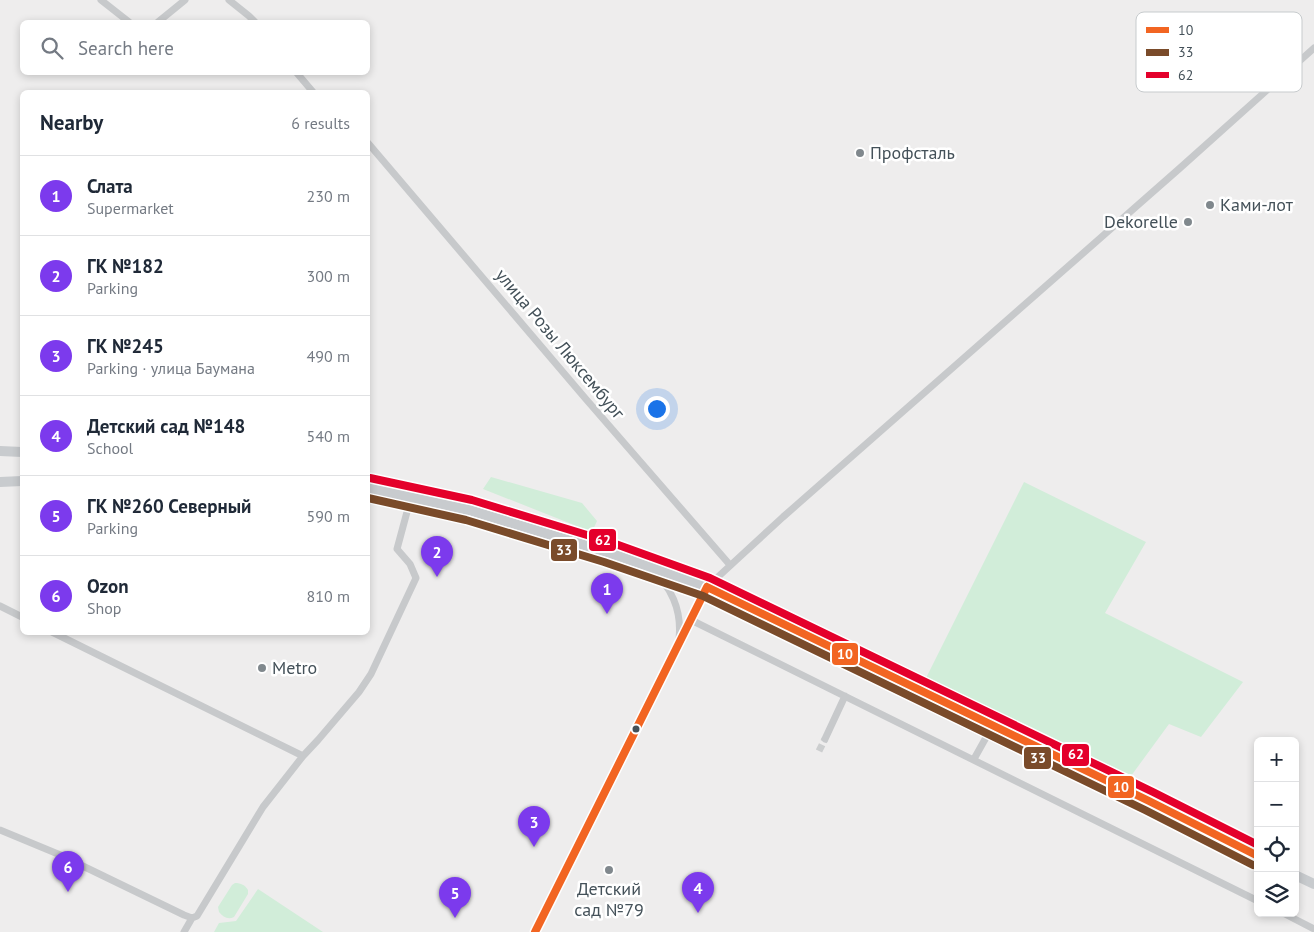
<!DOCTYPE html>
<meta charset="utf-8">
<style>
:root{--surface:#fff;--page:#f6f6f7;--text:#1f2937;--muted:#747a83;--line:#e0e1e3;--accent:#7c3aed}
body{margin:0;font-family:"PT Sans",sans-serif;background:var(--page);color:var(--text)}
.controls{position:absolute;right:15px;bottom:15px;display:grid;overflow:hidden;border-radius:8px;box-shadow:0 2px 8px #0003}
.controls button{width:45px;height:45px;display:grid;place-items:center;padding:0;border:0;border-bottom:1px solid var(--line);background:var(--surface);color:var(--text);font:25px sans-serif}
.you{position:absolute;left:656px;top:408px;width:18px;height:18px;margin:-12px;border:4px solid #fff;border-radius:50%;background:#1a73e8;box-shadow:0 0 0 8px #1a73e833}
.badge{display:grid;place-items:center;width:32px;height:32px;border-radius:50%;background:var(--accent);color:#fff;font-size:16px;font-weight:700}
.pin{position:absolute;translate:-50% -41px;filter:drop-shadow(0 1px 2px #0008)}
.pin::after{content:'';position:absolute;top:26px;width:18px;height:15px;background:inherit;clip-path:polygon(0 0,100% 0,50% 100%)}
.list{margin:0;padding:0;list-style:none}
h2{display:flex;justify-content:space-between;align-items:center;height:65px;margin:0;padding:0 20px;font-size:21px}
h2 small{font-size:16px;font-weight:400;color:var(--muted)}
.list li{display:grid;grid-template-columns:32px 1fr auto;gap:15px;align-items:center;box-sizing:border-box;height:80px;padding:0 20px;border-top:1px solid var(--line)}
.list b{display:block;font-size:19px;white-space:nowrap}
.list p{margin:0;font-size:16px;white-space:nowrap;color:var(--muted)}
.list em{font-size:16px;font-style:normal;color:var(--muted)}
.icon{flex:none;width:28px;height:28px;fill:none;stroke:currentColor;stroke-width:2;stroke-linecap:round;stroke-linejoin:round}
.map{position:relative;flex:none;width:1314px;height:932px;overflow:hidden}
.search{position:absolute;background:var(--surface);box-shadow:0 2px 8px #0003;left:20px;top:20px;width:350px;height:55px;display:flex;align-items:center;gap:12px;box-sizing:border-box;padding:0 18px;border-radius:8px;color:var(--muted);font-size:19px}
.panel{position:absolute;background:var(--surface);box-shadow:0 2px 8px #0003;left:20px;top:90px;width:350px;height:545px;border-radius:8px}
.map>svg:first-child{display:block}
</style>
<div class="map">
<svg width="1314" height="932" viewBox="0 0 1314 932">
<rect width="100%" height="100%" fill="#eeeded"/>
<path fill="#d1edd9" d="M 491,477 L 582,503 L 597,521 L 592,532 L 483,489 Z
M 1024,482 L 1146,542 L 1105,613 L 1243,682 L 1201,737 L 1169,724 L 1131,776 L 925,680 Z
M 235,883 C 241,883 245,885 248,890 L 248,894 L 234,917 C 228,920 223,917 219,912 L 218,907 L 232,885 Z
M 258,889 L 323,932 L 214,932 L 219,923 L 236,921 Z"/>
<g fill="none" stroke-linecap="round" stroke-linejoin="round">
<path stroke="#cccecf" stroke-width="7" stroke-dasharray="7 3.5" stroke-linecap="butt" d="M 819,751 L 825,739"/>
<path stroke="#c7c9cb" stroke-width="7" d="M 101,0 L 129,22
M 229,0 L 249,16 L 255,22
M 158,22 L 185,0
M 296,72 L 313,92
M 368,143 L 585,398 L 730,565
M 648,568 C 672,585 682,611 679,639
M 0,606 L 22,617
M 691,620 L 1258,901
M 52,632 L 303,756
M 825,739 L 845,696
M 974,759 L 993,725
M 0,830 L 58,854 L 184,915 L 192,918 L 197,916 L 263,807 L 303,756 L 318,740 L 359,692 L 371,674 L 416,578 L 410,564 L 397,549 L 411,497
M 1283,913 L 1314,929
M 184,932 L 192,918
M 535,932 L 707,587 L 783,517 L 1180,168 L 1314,48"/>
<path stroke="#c8cbce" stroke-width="10" d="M 0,451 L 22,452
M 0,482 L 22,481
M 368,488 L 469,510 L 607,552 L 707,587 L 1149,801 L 1258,856
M 1295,875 L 1314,884"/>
<defs>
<path id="bus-1" d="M 707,587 L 1149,801 L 1258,856
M 535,932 L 707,587"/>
<path id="bus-2" d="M 368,498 L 466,520 L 604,562 L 703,596 L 1145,810 L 1253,865"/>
<path id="bus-3" d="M 370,478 L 472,500 L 610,542 L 710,578 L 1153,792 L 1258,845"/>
</defs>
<use href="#bus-1" stroke="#fff" stroke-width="11"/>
<use href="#bus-2" stroke="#fff" stroke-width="11"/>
<use href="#bus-3" stroke="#fff" stroke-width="11"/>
<use href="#bus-1" stroke="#f26522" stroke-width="8"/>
<use href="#bus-2" stroke="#7a4b2a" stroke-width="8"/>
<use href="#bus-3" stroke="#e4002b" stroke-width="8"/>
</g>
<g fill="#80888d" stroke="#fff" stroke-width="2">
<circle cx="860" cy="153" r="5"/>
<circle cx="1210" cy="205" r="5"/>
<circle cx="1188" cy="222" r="5"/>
<circle cx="262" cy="668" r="5"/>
<circle cx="609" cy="870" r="5"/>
</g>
<circle fill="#445159" stroke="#fff" stroke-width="2" cx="636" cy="729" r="4.5"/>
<g text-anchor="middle" stroke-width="5" stroke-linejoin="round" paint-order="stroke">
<g font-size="18" fill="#445159" stroke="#fff" text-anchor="start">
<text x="870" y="159">Профсталь</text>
<text x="1220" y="211">Ками-лот</text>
<text x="1178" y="228" text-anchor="end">Dekorelle</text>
<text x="272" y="674">Metro</text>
<text x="609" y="895" text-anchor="middle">Детский<tspan x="609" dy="21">сад №79</tspan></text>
</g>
<g font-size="18" fill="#445159" stroke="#fff">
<text transform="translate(560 344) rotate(50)" y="6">улица Розы Люксембург</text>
</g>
</g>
<rect x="1136" y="12" width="166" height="80" rx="8" fill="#fff" stroke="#c7cbcd" stroke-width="1"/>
<rect x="1146" y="27" width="23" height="6" fill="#f26522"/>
<rect x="1146" y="49" width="23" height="7" fill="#7a4b2a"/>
<rect x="1146" y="72" width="23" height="6" fill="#e4002b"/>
<g font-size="14" fill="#445159">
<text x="1178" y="35">10</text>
<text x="1178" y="57">33</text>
<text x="1178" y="80">62</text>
</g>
<g stroke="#fff" stroke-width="2">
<rect x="588" y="528" width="29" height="24" rx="5" fill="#e4002b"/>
<rect x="550" y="538" width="28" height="24" rx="5" fill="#7a4b2a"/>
<rect x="831" y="642" width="28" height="24" rx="5" fill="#f26522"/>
<rect x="1061" y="743" width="29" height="24" rx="5" fill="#e4002b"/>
<rect x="1023" y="746" width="29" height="24" rx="5" fill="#7a4b2a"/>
<rect x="1107" y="775" width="28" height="24" rx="5" fill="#f26522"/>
</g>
<g font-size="14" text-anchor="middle" font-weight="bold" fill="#fff">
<text x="603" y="545">62</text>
<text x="564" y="555">33</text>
<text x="845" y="659">10</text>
<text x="1076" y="759">62</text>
<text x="1038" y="763">33</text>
<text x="1121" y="792">10</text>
</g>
</svg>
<div class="controls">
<button>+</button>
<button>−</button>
<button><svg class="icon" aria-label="locate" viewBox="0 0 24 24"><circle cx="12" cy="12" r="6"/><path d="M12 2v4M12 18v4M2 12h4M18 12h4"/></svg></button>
<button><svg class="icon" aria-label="layers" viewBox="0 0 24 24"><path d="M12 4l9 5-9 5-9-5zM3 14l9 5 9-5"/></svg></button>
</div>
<div class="you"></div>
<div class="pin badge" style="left:607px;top:614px">1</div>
<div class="pin badge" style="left:437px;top:577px">2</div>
<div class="pin badge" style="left:534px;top:847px">3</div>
<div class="pin badge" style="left:698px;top:913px">4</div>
<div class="pin badge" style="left:455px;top:918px">5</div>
<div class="pin badge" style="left:68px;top:892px">6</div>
<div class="search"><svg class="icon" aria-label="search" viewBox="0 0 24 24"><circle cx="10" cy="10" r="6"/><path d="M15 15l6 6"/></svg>Search here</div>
<section class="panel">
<h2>Nearby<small>6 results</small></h2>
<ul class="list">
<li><span class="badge">1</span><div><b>Слата</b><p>Supermarket</p></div><em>230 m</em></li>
<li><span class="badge">2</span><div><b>ГК №182</b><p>Parking</p></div><em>300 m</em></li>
<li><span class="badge">3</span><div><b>ГК №245</b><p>Parking · улица Баумана</p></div><em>490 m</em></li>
<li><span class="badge">4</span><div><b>Детский сад №148</b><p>School</p></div><em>540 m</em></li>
<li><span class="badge">5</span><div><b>ГК №260 Северный</b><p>Parking</p></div><em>590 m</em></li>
<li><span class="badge">6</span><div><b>Ozon</b><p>Shop</p></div><em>810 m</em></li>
</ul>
</section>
</div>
